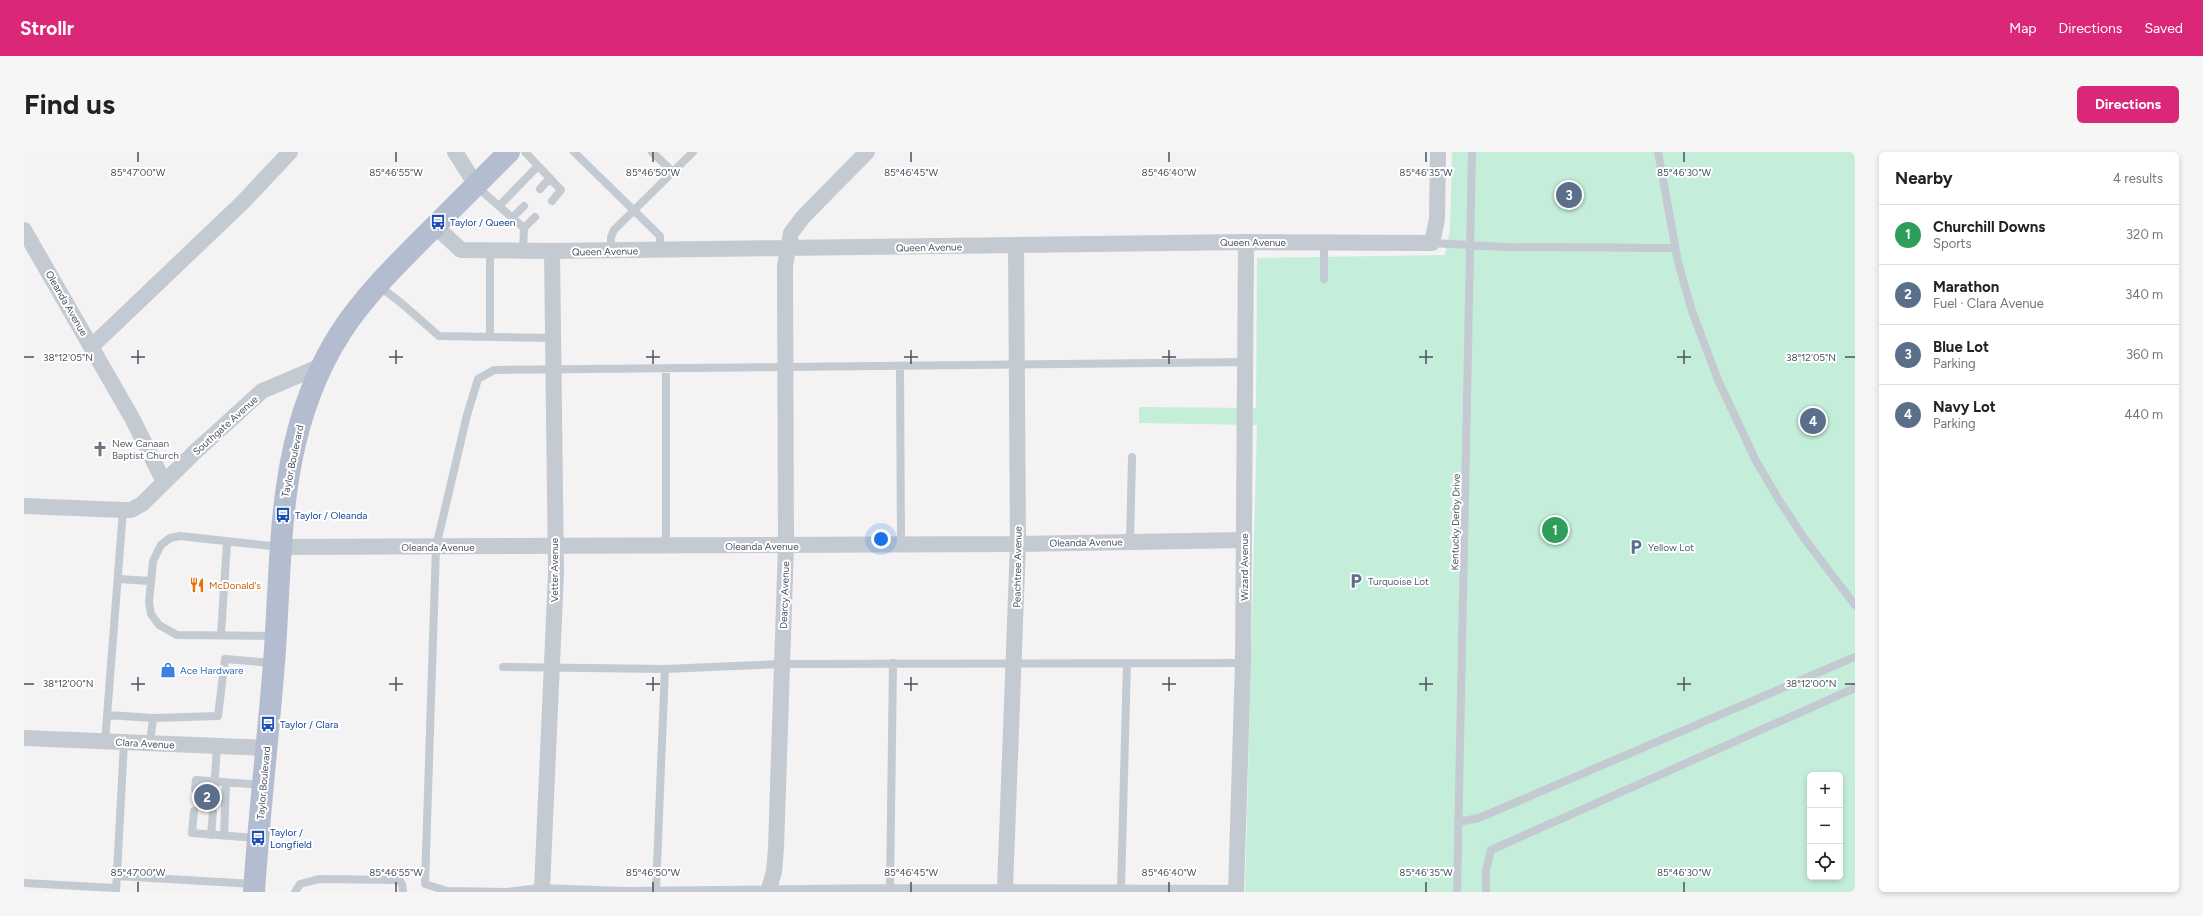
<!DOCTYPE html>
<meta charset="utf-8">
<style>
:root{--surface:#fff;--page:#f6f6f6;--text:#222;--muted:#767676;--line:#e0e0e0;--accent:#db2777}
body{margin:0;font-family:Figtree,sans-serif;background:var(--page);color:var(--text)}
.controls{position:absolute;right:12px;bottom:12px;display:grid;overflow:hidden;border-radius:6px;box-shadow:0 2px 6px #0003}
.controls button{width:36px;height:36px;display:grid;place-items:center;padding:0;border:0;border-bottom:1px solid var(--line);background:var(--surface);color:var(--text);font:20px sans-serif}
.you{position:absolute;left:857px;top:387px;width:14px;height:14px;margin:-10px;border:3px solid #fff;border-radius:50%;background:#1a73e8;box-shadow:0 0 0 6px #1a73e833}
.badge{display:grid;place-items:center;width:26px;height:26px;border-radius:50%;background:var(--accent);color:#fff;font-size:13px;font-weight:700}
.pin{position:absolute;translate:-50% -50%;border:2px solid #fff;box-shadow:0 1px 4px #0006}
.list{margin:0;padding:0;list-style:none}
h2{display:flex;justify-content:space-between;align-items:center;height:52px;margin:0;padding:0 16px;font-size:17px}
h2 small{font-size:13px;font-weight:400;color:var(--muted)}
.list li{display:grid;grid-template-columns:26px 1fr auto;gap:12px;align-items:center;box-sizing:border-box;height:60px;padding:0 16px;border-top:1px solid var(--line)}
.list b{display:block;font-size:15px;white-space:nowrap}
.list p{margin:0;font-size:13px;white-space:nowrap;color:var(--muted)}
.list em{font-size:13px;font-style:normal;color:var(--muted)}
.icon{flex:none;width:22px;height:22px;fill:none;stroke:currentColor;stroke-width:2;stroke-linecap:round;stroke-linejoin:round}
.map{position:relative;flex:none;width:1831px;height:740px;overflow:hidden;border-radius:6px}
header{display:flex;align-items:center;gap:24px;box-sizing:border-box;height:56px;padding:0 20px;background:var(--accent);color:#fff}
header strong{font-size:19px}
nav{display:flex;gap:22px;margin-inline-start:auto;font-size:14px}
.intro{display:flex;align-items:center;justify-content:space-between;box-sizing:border-box;height:96px;padding:0 24px}
h1{margin:0;font-size:28px}
.button{padding:10px 18px;border-radius:6px;background:var(--accent);color:#fff;font-size:14px;font-weight:700}
main{display:flex;gap:24px;padding:0 24px}
aside{flex:1;background:var(--surface);border-radius:6px;box-shadow:0 2px 6px #0003}
.map>svg:first-child{display:block}
</style>
<header>
<strong>Strollr</strong>
<nav><a>Map</a><a>Directions</a><a>Saved</a></nav>
</header>
<div class="intro"><h1>Find us</h1><a class="button">Directions</a></div>
<main>
<div class="map">
<svg width="1831" height="740" viewBox="0 0 1831 740">
<rect width="100%" height="100%" fill="#f4f2f2"/>
<path fill="#c4eeda" fill-rule="evenodd" d="M 1428,0 L 1831,0 L 1831,740 L 1221,740 L 1233,273 L 1115,271 L 1115,255 L 1232,256 L 1233,106 L 1421,103 L 1426,77 ZM 1786,623 L 1816,623 L 1816,725 L 1786,725 Z"/>
<g fill="none" stroke-linecap="round" stroke-linejoin="round">
<path stroke="#c3cad2" stroke-width="8" d="M 501,0 L 537,38 L 528,49
M 550,0 L 636,84 L 636,98
M 628,0 L 649,20
M 1634,0 L 1654,110 L 1668,159 L 1694,228 L 1732,309 L 1755,348 L 1780,386 L 1831,453
M 452,34 L 500,76 L 499,99
M 516,37 L 526,26
M 475,54 L 514,14
M 489,65 L 500,54
M 500,76 L 511,65
M 1300,90 L 1300,127
M 1408,91 L 1480,95 L 1651,96
M 587,99 L 587,85 L 590,78 L 669,0
M 355,134 L 376,150 L 415,184 L 528,186
M 466,184 L 466,99
M 876,214 L 877,393
M 1106,389 L 1108,305
M 642,394 L 642,217
M 94,427 L 126,429
M 197,483 L 203,390
M 251,484 L 153,483 L 135,473 L 127,462 L 125,450 L 129,409 L 137,393 L 146,386 L 156,384 L 256,395
M 479,515 L 641,517 L 758,512 L 1219,511
M 83,563 L 129,566
M 81,590 L 99,358
M 126,592 L 129,566 L 194,564 L 201,507 L 249,511
M 171,637 L 172,628 L 238,633
M 190,638 L 193,594
M 170,659 L 168,681 L 233,686
M 1434,670 L 1455,666 L 1831,505
M 187,683 L 189,660
M 200,684 L 202,630
M 93,724 L 230,732
M 0,731 L 92,736
M 866,736 L 869,511
M 1097,736 L 1103,511
M 632,737 L 641,517
M 92,740 L 100,590
M 271,740 L 276,732 L 295,727 L 375,728 L 378,732 L 379,740
M 483,740 L 423,739 L 401,732 L 412,395 L 443,263 L 454,227 L 470,218 L 1223,210
M 483,740 L 515,736 L 601,739 L 866,736 L 1212,737
M 1433,740 L 1448,0
M 1462,740 L 1462,718 L 1467,698 L 1831,536"/>
<path stroke="#c3cad2" stroke-width="16" d="M 431,0 L 452,33
M 411,74 L 437,98 L 528,99 L 1222,90 L 1408,91 L 1413,67 L 1414,0
M 0,78 L 108,266 L 140,330
M 68,194 L 219,50 L 266,0
M 0,354 L 99,358 L 107,358 L 118,352 L 172,299 L 238,239 L 297,214
M 257,395 L 994,392 L 1220,388
M 0,586 L 242,596
M 518,736 L 532,421 L 528,99
M 981,736 L 994,392 L 992,94
M 744,740 L 750,720 L 752,696 L 762,393 L 761,114 L 767,81 L 779,65 L 843,0
M 1212,740 L 1219,511 L 1222,90"/>
<path stroke="#b3bdcf" stroke-width="22" d="M 230,740 C 235,663 244,587 250,511 C 259,395 251,283 317,180 C 339,146 369,116 398,87 C 427,58 456,29 485,0"/>
</g>
<path fill="none" stroke="#4a525f" stroke-width="1.5" d="M 114,0 L 114,10M 372,0 L 372,10M 629,0 L 629,10M 887,0 L 887,10M 1145,0 L 1145,10M 1402,0 L 1402,10M 1660,0 L 1660,10M 114,198 L 114,212M 372,198 L 372,212M 629,198 L 629,212M 887,198 L 887,212M 1145,198 L 1145,212M 1402,198 L 1402,212M 1660,198 L 1660,212M 0,205 L 10,205M 107,205 L 121,205M 365,205 L 379,205M 622,205 L 636,205M 880,205 L 894,205M 1138,205 L 1152,205M 1395,205 L 1409,205M 1653,205 L 1667,205M 1821,205 L 1831,205M 114,525 L 114,539M 372,525 L 372,539M 629,525 L 629,539M 887,525 L 887,539M 1145,525 L 1145,539M 1402,525 L 1402,539M 1660,525 L 1660,539M 0,532 L 10,532M 107,532 L 121,532M 365,532 L 379,532M 622,532 L 636,532M 880,532 L 894,532M 1138,532 L 1152,532M 1395,532 L 1409,532M 1653,532 L 1667,532M 1821,532 L 1831,532M 114,730 L 114,740M 372,730 L 372,740M 629,730 L 629,740M 887,730 L 887,740M 1145,730 L 1145,740M 1402,730 L 1402,740M 1660,730 L 1660,740"/>
<defs>
<symbol id="bus-bare" viewBox="-9 -9 18 18"><path d="M-5-6H5V4H4V6H2V4H-2V6H-4V4H-5ZM-3.5-4V0h7V-4ZM-3.5 1.2v1.5H-2V1.2ZM2 1.2v1.5H3.5V1.2Z" fill="#1a4fb4" stroke="#fff" stroke-width="2.5" paint-order="stroke"/></symbol>
<symbol id="church-bare" viewBox="-9 -9 18 18"><path d="M-1.2-6h2.4v3.5h3.3v2.4h-3.3V6h-2.4V-.1h-3.3v-2.4h3.3Z" fill="#6b7280" stroke="#fff" stroke-width="2.5" paint-order="stroke"/></symbol>
<symbol id="parking-bare" viewBox="-9 -9 18 18"><path d="M-3.5-5.5H1a3.5 3.5 0 0 1 0 7H-1V5.5H-3.5ZM-1-3.4V-.6H.8a1.4 1.4 0 0 0 0-2.8Z" fill="#5c6f8a" stroke="#fff" stroke-width="2.5" paint-order="stroke"/></symbol>
<symbol id="restaurant-bare" viewBox="-9 -9 18 18"><path d="M-5-6h1v4h1v-4h1v4h1v-4h1v5L-1.5 .5V6h-2V.5L-5-1ZM5-6V6H3V1.5H1.5Q1.5-4 5-6Z" fill="#e8710a" stroke="#fff" stroke-width="2.5" paint-order="stroke"/></symbol>
<symbol id="shop-bare" viewBox="-9 -9 18 18"><path d="M-5-2.5h2.3a2.7 3.5 0 0 1 5.4 0H5L5.5 6h-11ZM-1.5-2.5h3a1.5 2.3 0 0 0-3 0Z" fill="#3f7fe0" stroke="#fff" stroke-width="2.5" paint-order="stroke"/></symbol>
</defs>
<g fill-rule="evenodd">
<use href="#bus-bare" x="403" y="59" width="22" height="22"/>
<use href="#church-bare" x="65" y="286" width="22" height="22"/>
<use href="#bus-bare" x="248" y="352" width="22" height="22"/>
<use href="#parking-bare" x="1601" y="384" width="22" height="22"/>
<use href="#parking-bare" x="1321" y="418" width="22" height="22"/>
<use href="#restaurant-bare" x="162" y="422" width="22" height="22"/>
<use href="#shop-bare" x="133" y="507" width="22" height="22"/>
<use href="#bus-bare" x="233" y="561" width="22" height="22"/>
<use href="#bus-bare" x="223" y="675" width="22" height="22"/>
</g>
<g text-anchor="middle" stroke-width="4" stroke-linejoin="round" paint-order="stroke">
<g font-size="10" fill="#164399" stroke="#fff" text-anchor="start">
<text x="426" y="74">Taylor / Queen</text>
<text x="271" y="367">Taylor / Oleanda</text>
<text x="256" y="576">Taylor / Clara</text>
<text x="246" y="684">Taylor /<tspan x="246" dy="12">Longfield</tspan></text>
</g>
<g font-size="10" fill="#4a525f" stroke="#fff">
<text x="1229" y="94">Queen Avenue</text>
<text transform="translate(905 95) rotate(-1)" y="4">Queen Avenue</text>
<text transform="translate(581 99) rotate(-1)" y="4">Queen Avenue</text>
<text transform="translate(43 151) rotate(60)" y="4">Oleanda Avenue</text>
<text transform="translate(201 273) rotate(-42)" y="4">Southgate Avenue</text>
<text transform="translate(268 309) rotate(-78)" y="4">Taylor Boulevard</text>
<text transform="translate(1431 370) rotate(-89)" y="4">Kentucky Derby Drive</text>
<text transform="translate(1062 390) rotate(-1)" y="4">Oleanda Avenue</text>
<text x="738" y="398">Oleanda Avenue</text>
<text x="414" y="399">Oleanda Avenue</text>
<text transform="translate(993 415) rotate(-89)" y="4">Peachtree Avenue</text>
<text transform="translate(1220 415) rotate(-90)" y="4">Wizard Avenue</text>
<text transform="translate(530 418) rotate(-90)" y="4">Vetter Avenue</text>
<text transform="translate(760 443) rotate(-88)" y="4">Dearcy Avenue</text>
<text transform="translate(121 591) rotate(3)" y="4">Clara Avenue</text>
<text transform="translate(239 631) rotate(-85)" y="4">Taylor Boulevard</text>
</g>
<g font-size="10" fill="#5b616d" stroke="#fff" text-anchor="start">
<text x="88" y="295">New Canaan<tspan x="88" dy="12">Baptist Church</tspan></text>
</g>
<g font-size="10" fill="#4e5e75" stroke="#fff" text-anchor="start">
<text x="1624" y="399">Yellow Lot</text>
<text x="1344" y="433">Turquoise Lot</text>
</g>
<g font-size="10" fill="#c56008" stroke="#fff" text-anchor="start">
<text x="185" y="437">McDonald's</text>
</g>
<g font-size="10" fill="#366cbe" stroke="#fff" text-anchor="start">
<text x="156" y="522">Ace Hardware</text>
</g>
</g>
<g font-size="10" text-anchor="middle" fill="#4a525f" stroke="#fff" stroke-width="4" stroke-linejoin="round" paint-order="stroke">
<text x="114" y="24">85°47'00"W</text>
<text x="372" y="24">85°46'55"W</text>
<text x="629" y="24">85°46'50"W</text>
<text x="887" y="24">85°46'45"W</text>
<text x="1145" y="24">85°46'40"W</text>
<text x="1402" y="24">85°46'35"W</text>
<text x="1660" y="24">85°46'30"W</text>
<text x="44" y="209">38°12'05"N</text>
<text x="1787" y="209">38°12'05"N</text>
<text x="44" y="535">38°12'00"N</text>
<text x="1787" y="535">38°12'00"N</text>
<text x="114" y="724">85°47'00"W</text>
<text x="372" y="724">85°46'55"W</text>
<text x="629" y="724">85°46'50"W</text>
<text x="887" y="724">85°46'45"W</text>
<text x="1145" y="724">85°46'40"W</text>
<text x="1402" y="724">85°46'35"W</text>
<text x="1660" y="724">85°46'30"W</text>
</g>
</svg>
<div class="controls">
<button>+</button>
<button>−</button>
<button><svg class="icon" aria-label="locate" viewBox="0 0 24 24"><circle cx="12" cy="12" r="6"/><path d="M12 2v4M12 18v4M2 12h4M18 12h4"/></svg></button>
</div>
<div class="you"></div>
<div class="pin badge" style="left:1531px;top:378px;background:#2e9e5b">1</div>
<div class="pin badge" style="left:183px;top:645px;background:#5c6f8a">2</div>
<div class="pin badge" style="left:1545px;top:43px;background:#5c6f8a">3</div>
<div class="pin badge" style="left:1789px;top:269px;background:#5c6f8a">4</div>
</div>
<aside>
<h2>Nearby<small>4 results</small></h2>
<ul class="list">
<li><span class="badge" style="background:#2e9e5b">1</span><div><b>Churchill Downs</b><p>Sports</p></div><em>320 m</em></li>
<li><span class="badge" style="background:#5c6f8a">2</span><div><b>Marathon</b><p>Fuel · Clara Avenue</p></div><em>340 m</em></li>
<li><span class="badge" style="background:#5c6f8a">3</span><div><b>Blue Lot</b><p>Parking</p></div><em>360 m</em></li>
<li><span class="badge" style="background:#5c6f8a">4</span><div><b>Navy Lot</b><p>Parking</p></div><em>440 m</em></li>
</ul>
</aside>
</main>
